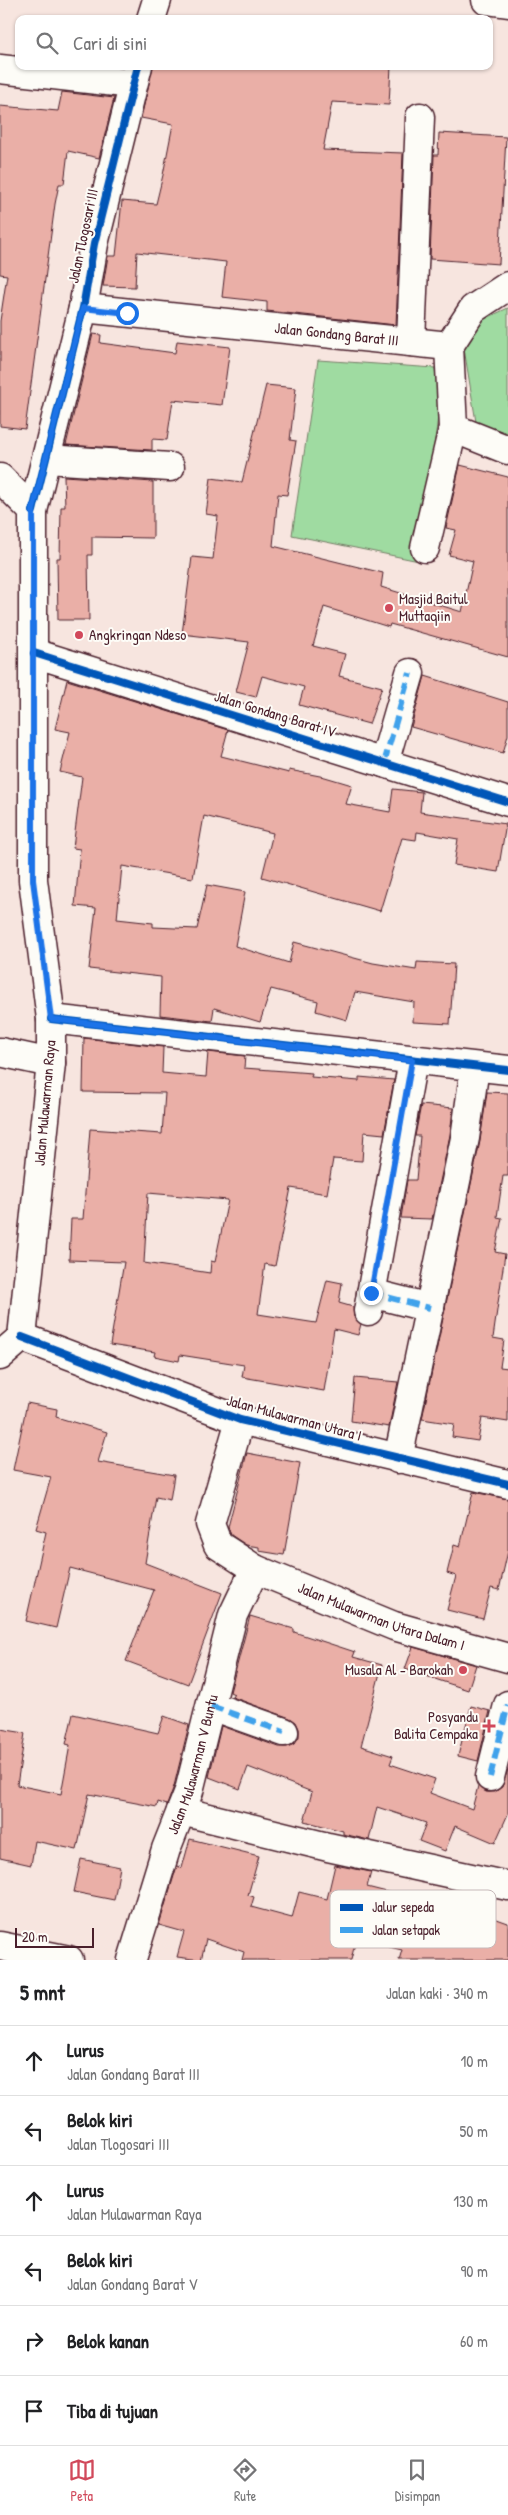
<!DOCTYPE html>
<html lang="id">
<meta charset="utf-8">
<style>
:root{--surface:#fff;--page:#f2f2f2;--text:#202124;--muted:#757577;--line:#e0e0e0;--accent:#d1495b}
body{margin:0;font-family:"Patrick Hand",sans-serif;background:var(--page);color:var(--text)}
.scale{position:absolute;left:15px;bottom:12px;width:79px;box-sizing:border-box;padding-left:5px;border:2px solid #4a1f2b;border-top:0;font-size:14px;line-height:18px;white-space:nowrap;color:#4a1f2b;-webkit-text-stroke:4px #fdfcf7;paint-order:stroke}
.stop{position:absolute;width:15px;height:15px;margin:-11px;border:4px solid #1a73e8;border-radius:50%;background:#fff}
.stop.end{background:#1a73e8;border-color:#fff;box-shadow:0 1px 5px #0008}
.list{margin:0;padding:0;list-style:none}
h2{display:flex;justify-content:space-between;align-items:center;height:65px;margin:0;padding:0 20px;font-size:21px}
h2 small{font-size:16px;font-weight:400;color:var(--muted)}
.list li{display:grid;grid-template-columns:32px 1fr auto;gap:15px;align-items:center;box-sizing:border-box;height:70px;padding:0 20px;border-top:1px solid var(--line)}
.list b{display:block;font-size:19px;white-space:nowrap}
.list p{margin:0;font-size:16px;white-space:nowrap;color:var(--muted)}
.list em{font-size:16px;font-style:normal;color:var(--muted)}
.icon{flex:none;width:28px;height:28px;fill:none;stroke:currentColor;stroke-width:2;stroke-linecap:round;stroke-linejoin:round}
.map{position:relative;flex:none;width:508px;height:1960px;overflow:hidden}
.search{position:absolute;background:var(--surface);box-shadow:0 1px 4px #0004;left:15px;right:15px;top:15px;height:55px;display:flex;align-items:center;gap:12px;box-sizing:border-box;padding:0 18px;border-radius:10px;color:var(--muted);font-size:19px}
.sheet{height:485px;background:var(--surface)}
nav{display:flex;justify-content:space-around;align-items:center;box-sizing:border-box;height:70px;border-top:1px solid var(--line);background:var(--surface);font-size:14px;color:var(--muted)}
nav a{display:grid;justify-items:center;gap:2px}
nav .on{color:var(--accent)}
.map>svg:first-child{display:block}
</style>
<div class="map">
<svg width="508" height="1960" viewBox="0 0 508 1960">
<rect width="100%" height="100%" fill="#f7e5df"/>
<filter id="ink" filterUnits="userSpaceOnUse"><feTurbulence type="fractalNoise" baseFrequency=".02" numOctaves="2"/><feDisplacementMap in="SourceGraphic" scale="10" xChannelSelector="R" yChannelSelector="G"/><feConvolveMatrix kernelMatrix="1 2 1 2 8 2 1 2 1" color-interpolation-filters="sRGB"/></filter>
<g filter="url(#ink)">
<path fill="#9fdba1" stroke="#747d66" d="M 508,308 L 508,434 L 477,428 L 461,330 Z
M 318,360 L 435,368 L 439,409 L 419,561 L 292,535 Z"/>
<path fill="#eaafa7" stroke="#4a1f2b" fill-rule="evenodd" d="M 153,66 L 391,66 L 389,105 L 332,102 L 323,150 L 403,153 L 396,325 L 267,311 L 267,302 L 222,297 L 226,262 L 137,252 L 135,287 L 103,286 L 108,256 L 116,256 L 122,201 L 156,204 L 163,175 L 173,124 L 141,118 Z
M 62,92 L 114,98 L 99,158 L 68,151 L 64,184 L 59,184 L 55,204 L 25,429 L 0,426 L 0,321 L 7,275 L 0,274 L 0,106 L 58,111 Z
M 439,133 L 506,137 L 499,264 L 430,259 L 434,155 L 438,155 Z
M 93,334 L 101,335 L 100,343 L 175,353 L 177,341 L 230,347 L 222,405 L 173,400 L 167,440 L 152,439 L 152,450 L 66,445 Z
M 266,385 L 296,388 L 290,440 L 296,441 L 287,495 L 278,494 L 273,546 L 383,573 L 381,587 L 462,612 L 473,561 L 449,555 L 456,530 L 446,528 L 460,465 L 508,477 L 508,657 L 390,624 L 389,627 L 324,607 L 313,646 L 345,654 L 339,676 L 382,687 L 369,724 L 299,705 L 304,687 L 262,676 L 256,697 L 236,692 L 249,642 L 182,634 L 192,557 L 213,559 L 218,516 L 206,514 L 211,478 L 242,482 Z
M 64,476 L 153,482 L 153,538 L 92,537 L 92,555 L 88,555 L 89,620 L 58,620 L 57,558 L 60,558 L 61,507 L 65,507 Z
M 425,676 L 508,702 L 508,735 L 503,753 L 411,727 Z
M 67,680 L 228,730 L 221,756 L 289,773 L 289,770 L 325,777 L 352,785 L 346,804 L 390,812 L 393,789 L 422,792 L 420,812 L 506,824 L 498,872 L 454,865 L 458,839 L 417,832 L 416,840 L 402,838 L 380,911 L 262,877 L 273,833 L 204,816 L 193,878 L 122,866 L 117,919 L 153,923 L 153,927 L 197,929 L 207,885 L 245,892 L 235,946 L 289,963 L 294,942 L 373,963 L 416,970 L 417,962 L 454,964 L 450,1024 L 413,1022 L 414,1002 L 355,992 L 347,1020 L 316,1011 L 318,1001 L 271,989 L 260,1022 L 214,1008 L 212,1021 L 160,1015 L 161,977 L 89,969 L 96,908 L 75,906 L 80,849 L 73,848 L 82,777 L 60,772 L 70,732 L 55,729 Z
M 84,1038 L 163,1047 L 162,1073 L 206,1077 L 208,1052 L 245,1056 L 244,1068 L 312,1073 L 311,1077 L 359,1081 L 359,1077 L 394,1080 L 384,1134 L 364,1132 L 362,1161 L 333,1159 L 327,1194 L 291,1188 L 275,1266 L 265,1264 L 258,1314 L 316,1323 L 327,1280 L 342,1283 L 339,1303 L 353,1307 L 354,1317 L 361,1324 L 358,1335 L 334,1329 L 324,1391 L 242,1377 L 244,1365 L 180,1355 L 179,1361 L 154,1356 L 155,1352 L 110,1345 L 124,1262 L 69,1260 L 71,1219 L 83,1219 L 90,1129 L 162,1134 L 165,1093 L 83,1092 ZM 148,1193 L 228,1200 L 215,1262 L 211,1261 L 210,1273 L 144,1263 Z
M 487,1092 L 508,1093 L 508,1176 L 503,1176 L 497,1217 L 502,1218 L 495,1252 L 505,1254 L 493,1338 L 504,1340 L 500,1367 L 508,1368 L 508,1422 L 482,1418 L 478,1441 L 452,1437 L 454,1424 L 422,1419 L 480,1141 Z
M 421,1105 L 453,1108 L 450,1135 L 432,1219 L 401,1218 L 407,1180 L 416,1180 L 420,1136 L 415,1136 Z
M 355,1378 L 398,1382 L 389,1427 L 351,1421 Z
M 27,1403 L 57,1409 L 56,1417 L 107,1432 L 98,1462 L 174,1475 L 170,1500 L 156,1497 L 145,1563 L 222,1593 L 188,1684 L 126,1661 L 154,1590 L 70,1568 L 56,1628 L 26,1621 L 46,1532 L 36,1529 L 51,1477 L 13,1470 Z
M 247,1453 L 300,1463 L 284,1555 L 259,1551 L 259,1547 L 246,1545 L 231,1535 L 228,1527 Z
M 473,1492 L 508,1499 L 508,1551 L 499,1590 L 491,1588 L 483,1619 L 447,1610 L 456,1576 L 447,1573 L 454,1545 L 460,1547 Z
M 250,1616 L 294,1629 L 294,1632 L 355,1652 L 353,1657 L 382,1665 L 361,1746 L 393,1756 L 390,1764 L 435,1779 L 430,1793 L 472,1809 L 478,1786 L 486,1792 L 495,1792 L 502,1787 L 508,1769 L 508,1814 L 495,1843 L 455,1826 L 445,1851 L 419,1841 L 426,1823 L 377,1807 L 369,1840 L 343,1834 L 343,1831 L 304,1821 L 312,1792 L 248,1767 L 240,1789 L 209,1777 L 221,1726 L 279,1747 L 287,1747 L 294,1744 L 299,1737 L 299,1729 L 296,1722 L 290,1718 L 232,1697 L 234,1694 L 230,1692 Z
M 413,1647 L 476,1665 L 468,1690 L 405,1669 Z
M 471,1706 L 490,1711 L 478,1761 L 458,1756 Z
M 73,1714 L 158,1733 L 164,1716 L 189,1725 L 174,1786 L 167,1805 L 158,1802 L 157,1807 L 89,1794 L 77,1850 L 35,1841 L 31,1865 L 0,1858 L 0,1729 L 25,1733 L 17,1785 L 61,1794 L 70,1745 L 66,1744 Z
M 190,1839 L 259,1856 L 248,1895 L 254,1897 L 251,1907 L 292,1918 L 299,1892 L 327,1899 L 335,1865 L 371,1872 L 367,1887 L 446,1907 L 450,1889 L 487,1897 L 483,1914 L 508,1923 L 508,1960 L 399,1960 L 402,1950 L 356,1939 L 351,1960 L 242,1960 L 244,1952 L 206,1939 L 201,1960 L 177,1957 L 184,1932 L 159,1925 L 177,1866 L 182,1868 Z
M 81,1859 L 120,1867 L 114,1900 L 74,1892 Z"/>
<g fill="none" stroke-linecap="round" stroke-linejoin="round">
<defs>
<g id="minor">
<path d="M 486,0 L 508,3"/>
<path d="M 151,19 L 157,0"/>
<path d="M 0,69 L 133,84"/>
<path id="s1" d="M 83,308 L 449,346"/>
<path d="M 411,342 L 420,117"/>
<path d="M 449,346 L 453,428 L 508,450"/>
<path d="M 449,346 L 473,309 L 508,286"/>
<path d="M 46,459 L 170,467"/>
<path d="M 33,511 L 83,308 L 94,244 L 138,66"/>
<path d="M 425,548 L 453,428"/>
<path d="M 34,653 L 508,802"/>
<path d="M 384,763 L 410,673"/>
<path d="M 51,1019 L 508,1070"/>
<path d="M 0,1052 L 51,1063"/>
<path d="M 371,1293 L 430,1308"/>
<path d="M 368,1311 L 413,1060"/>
<path d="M 22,1337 L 240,1420 L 508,1484"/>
<path id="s2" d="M 240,1420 L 210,1524 L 218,1545 L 255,1569 L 394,1626 L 508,1658"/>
<path d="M 398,1459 L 465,1138 L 475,1067"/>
<path d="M 211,1706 L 284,1732"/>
<path d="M 490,1777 L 508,1705"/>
<path d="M 181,1811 L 328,1847 L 508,1886"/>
<path d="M 0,1946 L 69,1960"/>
<path id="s3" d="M 132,1960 L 166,1849 L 189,1791 L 233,1615 L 255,1569"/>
</g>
<path id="major" d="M 0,478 L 33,511 L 33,880 L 51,1019 L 51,1063 L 22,1337 L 0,1356"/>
</defs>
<use href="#minor" stroke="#4a1f2b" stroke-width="31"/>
<use href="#major" stroke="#4a1f2b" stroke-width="31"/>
<use href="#minor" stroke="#fdfcf7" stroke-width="28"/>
<use href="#major" stroke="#fdfcf7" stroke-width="28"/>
<path stroke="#40a2eb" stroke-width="6" stroke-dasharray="12 6" stroke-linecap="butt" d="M 384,763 L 410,673
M 371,1293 L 430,1308
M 211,1706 L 284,1732
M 490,1777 L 508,1705"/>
<defs>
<path id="cycleway" d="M 33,511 L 83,308 L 94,244 L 138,66
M 34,653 L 508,802
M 51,1019 L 508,1070
M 22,1337 L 240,1420 L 508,1484"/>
</defs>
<use href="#cycleway" stroke="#fdfcf7" stroke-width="11"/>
<use href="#cycleway" stroke="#0057b8" stroke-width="8"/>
</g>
</g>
<g fill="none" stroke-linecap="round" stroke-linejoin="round" filter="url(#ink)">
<path stroke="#1a73e8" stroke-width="6" d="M 127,313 L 83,308 L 33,510 L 33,880 L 51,1019 L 412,1060 L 371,1293"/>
</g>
<g fill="#d1495b" stroke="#fdfcf7" stroke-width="2">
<circle cx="389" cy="608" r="5"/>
<circle cx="79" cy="635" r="5"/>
<circle cx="463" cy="1670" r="5"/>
<path d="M486.5 1718.5h5v5h5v5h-5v5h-5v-5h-5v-5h5z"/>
</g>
<g text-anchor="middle" stroke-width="4" stroke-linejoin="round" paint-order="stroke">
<g font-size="15" fill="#4a1f2b" stroke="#fdfcf7">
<text transform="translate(83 236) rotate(-78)" y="5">Jalan Tlogosari III</text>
<text dy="5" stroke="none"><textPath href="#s1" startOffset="255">Jalan Gondang Barat III</textPath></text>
<text transform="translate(275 714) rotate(17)" y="5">Jalan Gondang Barat IV</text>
<text transform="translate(45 1103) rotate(-85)" y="5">Jalan Mulawarman Raya</text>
<text transform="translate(294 1418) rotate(15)" y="5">Jalan Mulawarman Utara I</text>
<text dy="5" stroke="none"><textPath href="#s2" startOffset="310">Jalan Mulawarman Utara Dalam I</textPath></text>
<text dy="5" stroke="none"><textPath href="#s3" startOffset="205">Jalan Mulawarman V Buntu</textPath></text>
</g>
<g font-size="15" fill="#4a1f2b" stroke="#fdfcf7" text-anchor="start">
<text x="399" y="604">Masjid Baitul<tspan x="399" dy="17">Muttaqiin</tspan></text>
<text x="89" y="640">Angkringan Ndeso</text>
<text x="453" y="1675" text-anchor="end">Musala Al - Barokah</text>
<text x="478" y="1722" text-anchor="end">Posyandu<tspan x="478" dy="17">Balita Cempaka</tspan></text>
</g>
</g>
<rect x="330" y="1890" width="166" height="58" rx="8" fill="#fdfcf7" stroke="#c7baba" stroke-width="1"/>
<rect x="340" y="1904" width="23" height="7" fill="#0057b8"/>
<rect x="340" y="1927" width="23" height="6" fill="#40a2eb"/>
<g font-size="14" fill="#4a1f2b">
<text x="372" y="1912">Jalur sepeda</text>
<text x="372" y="1935">Jalan setapak</text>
</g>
</svg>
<div class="scale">20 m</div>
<div class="stop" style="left:127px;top:313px"></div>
<div class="stop end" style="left:371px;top:1293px"></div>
<div class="search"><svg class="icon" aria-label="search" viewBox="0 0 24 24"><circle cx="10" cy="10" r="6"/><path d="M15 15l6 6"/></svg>Cari di sini</div>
</div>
<section class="sheet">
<h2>5 mnt<small>Jalan kaki · 340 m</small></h2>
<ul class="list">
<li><svg class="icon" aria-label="ahead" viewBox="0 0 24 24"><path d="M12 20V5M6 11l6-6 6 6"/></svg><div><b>Lurus</b><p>Jalan Gondang Barat III</p></div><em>10 m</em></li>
<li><svg class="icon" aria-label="left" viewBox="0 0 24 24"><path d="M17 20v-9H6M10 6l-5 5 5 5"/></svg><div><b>Belok kiri</b><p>Jalan Tlogosari III</p></div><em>50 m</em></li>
<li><svg class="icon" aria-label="ahead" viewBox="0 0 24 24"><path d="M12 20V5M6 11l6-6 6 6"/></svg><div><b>Lurus</b><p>Jalan Mulawarman Raya</p></div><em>130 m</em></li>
<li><svg class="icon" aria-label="left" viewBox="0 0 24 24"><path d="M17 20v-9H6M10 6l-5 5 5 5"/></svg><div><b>Belok kiri</b><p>Jalan Gondang Barat V</p></div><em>90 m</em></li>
<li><svg class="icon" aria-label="right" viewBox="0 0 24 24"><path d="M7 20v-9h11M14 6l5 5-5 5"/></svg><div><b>Belok kanan</b></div><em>60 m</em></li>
<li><svg class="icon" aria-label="arrive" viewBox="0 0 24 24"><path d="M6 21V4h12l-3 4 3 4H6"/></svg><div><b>Tiba di tujuan</b></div></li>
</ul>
</section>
<nav>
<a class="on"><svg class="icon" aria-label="map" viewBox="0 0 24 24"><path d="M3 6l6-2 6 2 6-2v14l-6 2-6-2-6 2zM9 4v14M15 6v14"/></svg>Peta</a>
<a><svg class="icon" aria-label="directions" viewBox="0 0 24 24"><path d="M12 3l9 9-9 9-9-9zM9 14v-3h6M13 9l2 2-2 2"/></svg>Rute</a>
<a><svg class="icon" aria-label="saved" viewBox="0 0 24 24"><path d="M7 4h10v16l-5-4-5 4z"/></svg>Disimpan</a>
</nav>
